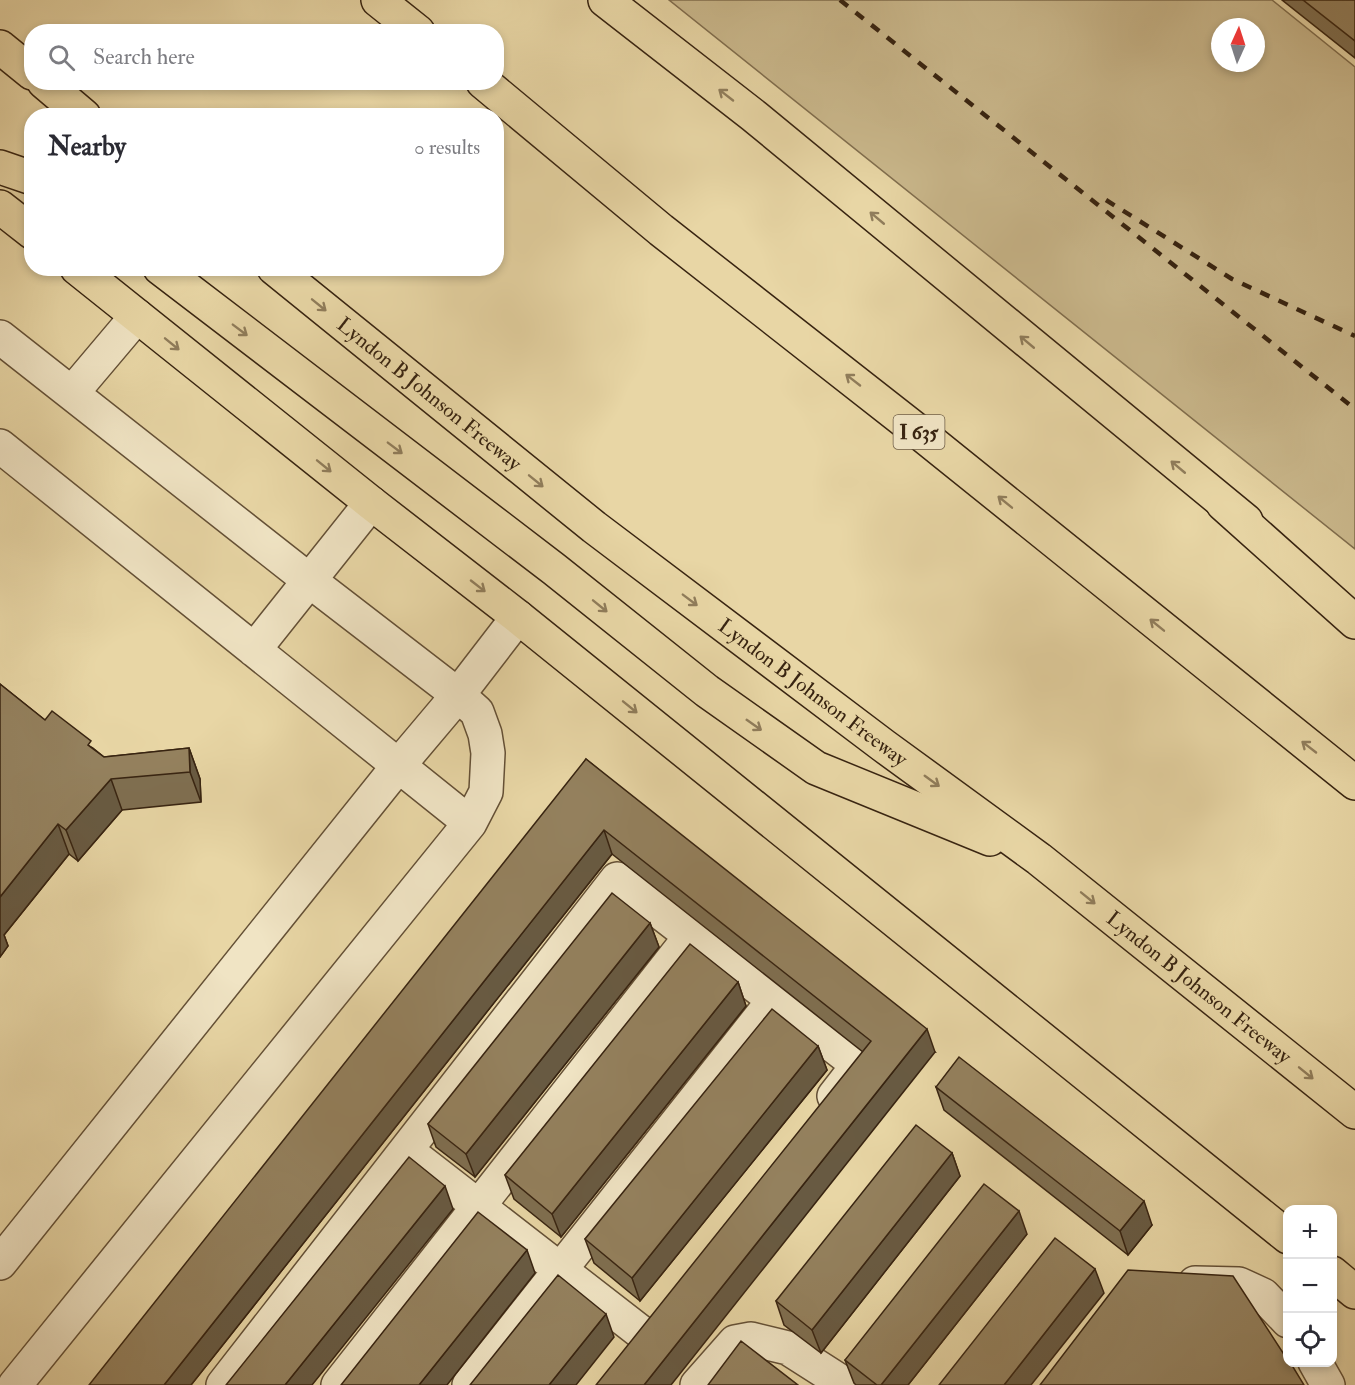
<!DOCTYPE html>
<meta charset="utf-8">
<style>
:root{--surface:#fff;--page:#f7f7f7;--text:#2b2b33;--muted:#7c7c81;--line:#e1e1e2}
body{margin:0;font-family:"IM FELL Double Pica",serif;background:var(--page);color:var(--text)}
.controls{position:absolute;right:18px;bottom:18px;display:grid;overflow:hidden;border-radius:12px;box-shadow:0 3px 9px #0003}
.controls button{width:54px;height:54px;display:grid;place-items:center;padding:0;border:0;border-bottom:2px solid var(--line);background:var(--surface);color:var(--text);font:30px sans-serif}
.compass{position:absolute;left:1211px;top:18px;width:54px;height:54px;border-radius:50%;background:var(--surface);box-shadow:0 3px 9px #0003;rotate:3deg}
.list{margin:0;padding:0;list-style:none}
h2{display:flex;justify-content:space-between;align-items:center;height:78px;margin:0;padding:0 24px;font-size:26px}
h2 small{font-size:20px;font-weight:400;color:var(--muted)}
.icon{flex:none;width:33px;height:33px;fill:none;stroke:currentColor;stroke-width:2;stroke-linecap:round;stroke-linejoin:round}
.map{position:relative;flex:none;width:1355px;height:1385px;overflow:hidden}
.search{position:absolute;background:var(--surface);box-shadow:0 3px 9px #0003;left:24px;top:24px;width:480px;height:66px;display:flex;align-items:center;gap:15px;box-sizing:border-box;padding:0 21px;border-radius:24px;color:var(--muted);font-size:22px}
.panel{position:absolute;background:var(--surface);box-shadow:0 3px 9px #0003;left:24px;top:108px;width:480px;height:168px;border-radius:24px}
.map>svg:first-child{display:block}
</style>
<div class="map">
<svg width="1355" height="1385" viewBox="0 0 1355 1385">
<rect width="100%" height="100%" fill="#e8d6a5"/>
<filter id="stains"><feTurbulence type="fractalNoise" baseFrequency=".00333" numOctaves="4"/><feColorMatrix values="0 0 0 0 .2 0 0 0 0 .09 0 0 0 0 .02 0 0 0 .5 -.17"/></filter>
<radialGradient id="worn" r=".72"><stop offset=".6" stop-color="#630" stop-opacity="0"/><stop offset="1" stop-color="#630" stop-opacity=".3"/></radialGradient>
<path fill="#cab88c" stroke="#816e4e" stroke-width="1.5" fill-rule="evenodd" d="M 669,0 L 1272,0 L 1355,67 L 1355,549 ZM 1220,27 L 1256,27 L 1256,63 L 1220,63 Z"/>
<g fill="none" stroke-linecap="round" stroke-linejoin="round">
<defs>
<path id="minor" d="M 0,337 L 310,581 L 458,695 L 399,765 L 0,1263
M 72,393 L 137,316
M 0,446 L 470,823
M 254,650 L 371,503
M 406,1150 L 647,1337
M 1195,1283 L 1239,1284 L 1263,1295 L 1288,1321
M 1315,1362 L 1328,1385
M 15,1385 L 470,823 L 486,792 L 488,753 L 485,734 L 477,712 L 458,695 L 518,617
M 223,1385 L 617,879 L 858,1065 L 834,1096
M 338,1385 L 691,936
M 469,1385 L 774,1000
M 697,1385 L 735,1342 L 751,1339 L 788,1348 L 838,1380 L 843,1385"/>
<path id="major" d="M 605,0 L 754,116 L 1246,521
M 0,207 L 32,232
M 77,268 L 371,503 L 518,617 L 1288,1237
M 1332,1273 L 1355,1292"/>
<g id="highway">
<path d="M 378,0 L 418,32"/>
<path d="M 0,47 L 32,73"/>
<path d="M 44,82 L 84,116"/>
<path d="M 483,82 L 661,230 L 920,433 L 1355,783"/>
<path d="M 0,167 L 32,178"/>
<path d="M 160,268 L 554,569 L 707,691 L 816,768 L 990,839"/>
<path id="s1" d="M 274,268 L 594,527 L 884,746 L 1039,859 L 1355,1112"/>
<path d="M 1223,504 L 1355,622"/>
</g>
</defs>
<use href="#minor" stroke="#645036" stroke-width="36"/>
<use href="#major" stroke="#382411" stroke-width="36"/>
<use href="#highway" stroke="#382411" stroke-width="36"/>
<use href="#minor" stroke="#f0e4c4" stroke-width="33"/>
<use href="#major" stroke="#e8d6a5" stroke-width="33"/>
<use href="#highway" stroke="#e8d6a5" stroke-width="33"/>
<path stroke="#382411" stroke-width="4.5" stroke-dasharray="10 10" stroke-linecap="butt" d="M 840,0 L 1355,409
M 1106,200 L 1232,279 L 1355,336"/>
</g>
<path fill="#7f6f51" stroke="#382411" stroke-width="1.5" d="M 1282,0 L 1355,0 L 1355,58 Z
M 0,684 L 45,720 L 93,748 L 104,757 L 189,748 L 200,779 L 201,802 L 122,810 L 78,861 L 69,854 L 4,935 L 8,946 L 0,957 Z
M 586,759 L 935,1052 L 863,1052 L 612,854 L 191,1385 Z
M 650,923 L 659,947 L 475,1177 L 436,1147 L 428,1124 Z
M 738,982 L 746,1006 L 561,1237 L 514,1199 L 505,1175 Z
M 818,1046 L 827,1070 L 640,1301 L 594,1263 L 585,1239 Z
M 936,1087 L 1152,1225 L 1128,1255 L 944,1110 Z
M 952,1153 L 960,1176 L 821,1353 L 784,1325 L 776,1301 Z
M 1027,1234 L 908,1385 L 856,1385 L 854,1383 L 845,1360 Z"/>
<path fill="#685a42" stroke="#382411" stroke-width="1.5" d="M 189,748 L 200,779 L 201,802 L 190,772 Z
M 111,779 L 122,810 L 78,861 L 66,830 Z
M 58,824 L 69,854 L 4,935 L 8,946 L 0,957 L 0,897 Z
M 604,830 L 612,854 L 191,1385 L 164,1385 Z
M 650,923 L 659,947 L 475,1177 L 466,1154 Z
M 738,982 L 746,1006 L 561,1237 L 552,1214 Z
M 927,1029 L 935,1052 L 671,1385 L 644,1385 Z
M 818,1046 L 827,1070 L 640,1301 L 632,1278 Z
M 952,1153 L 960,1176 L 821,1353 L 812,1330 Z
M 445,1186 L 453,1209 L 312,1385 L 285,1385 Z
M 1144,1201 L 1152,1225 L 1128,1255 L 1120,1231 Z
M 1019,1211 L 1027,1234 L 908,1385 L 881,1385 Z
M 527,1250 L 535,1273 L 447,1385 L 419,1385 Z
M 1095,1269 L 1104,1293 L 1031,1385 L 1004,1385 Z
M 606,1314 L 614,1337 L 576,1385 L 549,1385 Z"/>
<path fill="#94815e" stroke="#382411" stroke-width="1.5" d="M 1303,0 L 1355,0 L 1355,41 Z
M 0,684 L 45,720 L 52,711 L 91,741 L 88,745 L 104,757 L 189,748 L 190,772 L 111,779 L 66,830 L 58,824 L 0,897 Z
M 586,759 L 927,1029 L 644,1385 L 596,1385 L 871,1041 L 604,830 L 164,1385 L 89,1385 Z
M 612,893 L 650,923 L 466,1154 L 428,1124 Z
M 690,944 L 738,982 L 552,1214 L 505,1175 Z
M 772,1009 L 818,1046 L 632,1278 L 585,1239 Z
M 959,1057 L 1144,1201 L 1120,1231 L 936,1087 Z
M 916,1125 L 952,1153 L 812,1330 L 776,1301 Z
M 409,1157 L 445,1186 L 285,1385 L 226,1385 Z
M 984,1184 L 1019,1211 L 881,1385 L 877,1385 L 845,1360 Z
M 478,1212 L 527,1250 L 419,1385 L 341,1385 Z
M 1055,1238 L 1095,1269 L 1004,1385 L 939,1385 Z
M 1128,1270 L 1233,1276 L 1287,1359 L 1287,1362 L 1290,1362 L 1304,1385 L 1040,1385 Z
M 558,1275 L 606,1314 L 549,1385 L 470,1385 Z
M 741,1341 L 798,1385 L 708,1385 Z"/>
<defs><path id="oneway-shaft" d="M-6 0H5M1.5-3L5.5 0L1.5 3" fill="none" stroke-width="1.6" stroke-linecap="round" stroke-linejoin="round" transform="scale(1.5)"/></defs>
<g stroke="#907d5b">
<use href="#oneway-shaft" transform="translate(726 95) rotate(-142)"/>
<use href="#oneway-shaft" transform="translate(877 218) rotate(-140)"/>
<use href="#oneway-shaft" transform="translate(319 305) rotate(39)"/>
<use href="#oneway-shaft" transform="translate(240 330) rotate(37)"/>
<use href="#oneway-shaft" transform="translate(1027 342) rotate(-140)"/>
<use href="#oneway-shaft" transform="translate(172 344) rotate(39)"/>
<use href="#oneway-shaft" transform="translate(853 380) rotate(-142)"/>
<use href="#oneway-shaft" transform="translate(395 448) rotate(37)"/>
<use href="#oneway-shaft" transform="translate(324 466) rotate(39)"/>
<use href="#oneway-shaft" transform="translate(1178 467) rotate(-140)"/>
<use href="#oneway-shaft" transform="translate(536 481) rotate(39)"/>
<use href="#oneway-shaft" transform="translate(1005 502) rotate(-141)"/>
<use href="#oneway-shaft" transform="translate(478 586) rotate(38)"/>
<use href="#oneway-shaft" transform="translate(690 600) rotate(37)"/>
<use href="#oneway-shaft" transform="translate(600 606) rotate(39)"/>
<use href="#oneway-shaft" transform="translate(1157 625) rotate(-141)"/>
<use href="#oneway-shaft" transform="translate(630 707) rotate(39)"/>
<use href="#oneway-shaft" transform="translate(754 725) rotate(35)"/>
<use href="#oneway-shaft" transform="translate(1309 747) rotate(-142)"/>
<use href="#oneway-shaft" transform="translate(932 781) rotate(36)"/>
<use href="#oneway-shaft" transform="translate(1088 898) rotate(39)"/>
<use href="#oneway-shaft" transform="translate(1306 1073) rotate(39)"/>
</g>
<g text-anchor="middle" stroke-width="5" stroke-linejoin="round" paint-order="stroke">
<rect fill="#f0e4c4" stroke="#6f5e47" stroke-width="1.5" x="893.5" y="415" width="51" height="34" rx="4.5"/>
<g font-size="20" font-weight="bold" fill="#382411">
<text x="919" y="439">I 635</text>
</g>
<g font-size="21" fill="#382411" stroke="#f0e4c4">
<text dy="7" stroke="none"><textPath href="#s1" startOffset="200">Lyndon B Johnson Freeway</textPath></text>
<text dy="7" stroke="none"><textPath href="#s1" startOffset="686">Lyndon B Johnson Freeway</textPath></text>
<text dy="7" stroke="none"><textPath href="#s1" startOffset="1172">Lyndon B Johnson Freeway</textPath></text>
</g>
</g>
<rect width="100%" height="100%" filter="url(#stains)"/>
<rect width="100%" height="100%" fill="url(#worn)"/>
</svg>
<div class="controls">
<button>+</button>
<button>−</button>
<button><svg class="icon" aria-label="locate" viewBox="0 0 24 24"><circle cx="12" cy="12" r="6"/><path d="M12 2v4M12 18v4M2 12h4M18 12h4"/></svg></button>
</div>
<svg class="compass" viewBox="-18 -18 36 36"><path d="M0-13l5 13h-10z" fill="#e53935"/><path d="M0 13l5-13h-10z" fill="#7c7c81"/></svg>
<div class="search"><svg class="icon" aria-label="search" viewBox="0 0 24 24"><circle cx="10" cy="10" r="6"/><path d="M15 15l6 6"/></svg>Search here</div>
<section class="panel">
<h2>Nearby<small>0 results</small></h2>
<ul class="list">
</ul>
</section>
</div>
